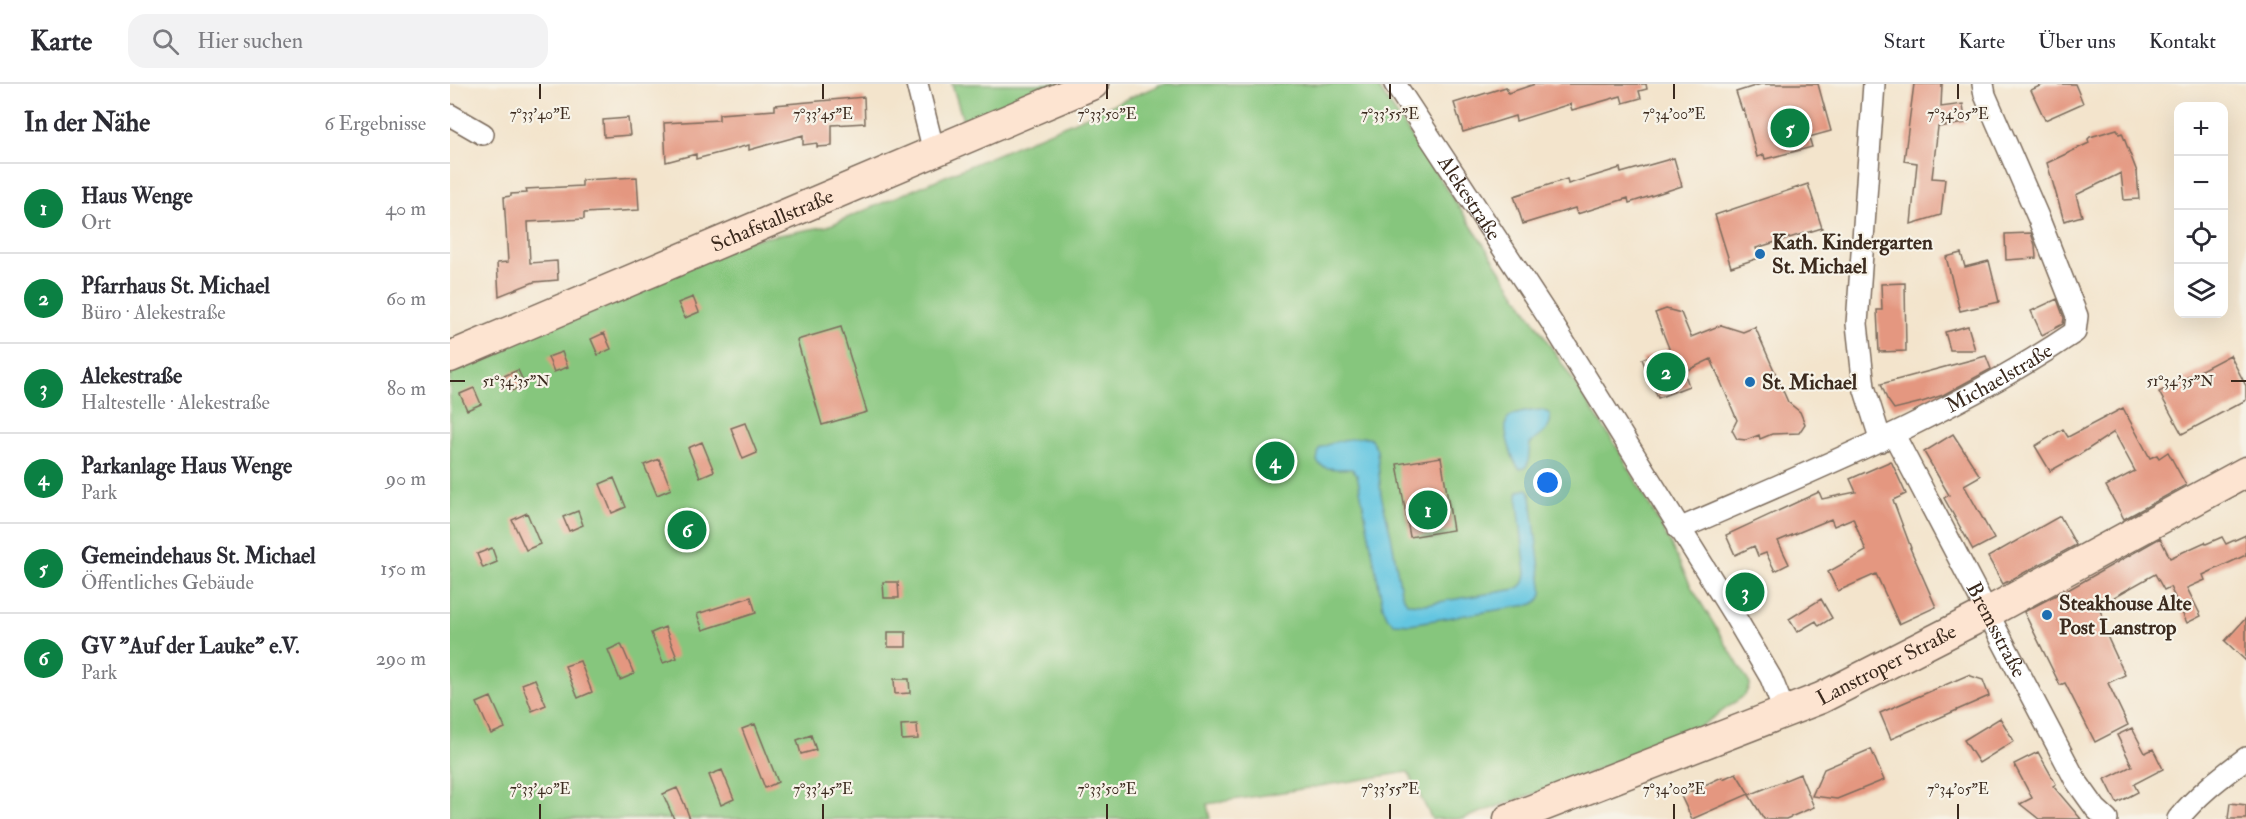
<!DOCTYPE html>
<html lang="de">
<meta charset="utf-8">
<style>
:root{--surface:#fff;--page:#f2f2f3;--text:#2b2b33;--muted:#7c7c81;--line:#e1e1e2;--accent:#0b8043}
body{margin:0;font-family:"IM FELL Double Pica",serif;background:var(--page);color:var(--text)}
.controls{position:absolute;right:18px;top:18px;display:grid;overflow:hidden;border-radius:12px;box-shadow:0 6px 24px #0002}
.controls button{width:54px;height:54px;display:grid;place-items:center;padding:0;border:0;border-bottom:2px solid var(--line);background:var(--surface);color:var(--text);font:30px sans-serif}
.you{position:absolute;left:1098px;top:399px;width:21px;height:21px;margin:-15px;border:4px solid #fff;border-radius:50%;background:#1a73e8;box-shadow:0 0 0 9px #1a73e833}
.badge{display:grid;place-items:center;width:39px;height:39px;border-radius:50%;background:var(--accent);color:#fff;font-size:20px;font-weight:700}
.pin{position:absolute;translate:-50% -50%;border:3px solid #fff;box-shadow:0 2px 6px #0006}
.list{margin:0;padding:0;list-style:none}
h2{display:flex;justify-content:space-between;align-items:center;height:78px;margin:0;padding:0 24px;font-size:26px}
h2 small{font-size:20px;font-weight:400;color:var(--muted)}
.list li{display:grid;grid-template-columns:39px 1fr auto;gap:18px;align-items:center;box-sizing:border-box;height:90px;padding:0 24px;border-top:2px solid var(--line)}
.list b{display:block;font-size:22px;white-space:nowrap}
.list p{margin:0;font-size:20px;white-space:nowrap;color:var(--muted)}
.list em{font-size:20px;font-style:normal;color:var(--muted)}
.icon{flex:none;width:33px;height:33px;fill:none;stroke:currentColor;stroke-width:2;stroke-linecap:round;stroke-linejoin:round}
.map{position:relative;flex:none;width:1796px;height:735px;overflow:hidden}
header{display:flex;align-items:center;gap:36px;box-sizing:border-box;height:84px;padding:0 30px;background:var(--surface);border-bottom:2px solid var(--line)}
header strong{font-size:28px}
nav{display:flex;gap:33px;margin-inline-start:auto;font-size:21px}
.search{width:420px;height:54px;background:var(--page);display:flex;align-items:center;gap:15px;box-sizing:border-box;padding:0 21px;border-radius:18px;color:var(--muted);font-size:22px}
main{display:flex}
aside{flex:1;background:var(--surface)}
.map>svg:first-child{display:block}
</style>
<header>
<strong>Karte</strong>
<div class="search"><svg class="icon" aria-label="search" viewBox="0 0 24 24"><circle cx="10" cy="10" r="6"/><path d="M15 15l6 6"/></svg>Hier suchen</div>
<nav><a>Start</a><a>Karte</a><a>Über uns</a><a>Kontakt</a></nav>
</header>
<main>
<aside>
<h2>In der Nähe<small>6 Ergebnisse</small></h2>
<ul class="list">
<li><span class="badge">1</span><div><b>Haus Wenge</b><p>Ort</p></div><em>40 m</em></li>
<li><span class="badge">2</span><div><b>Pfarrhaus St. Michael</b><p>Büro · Alekestraße</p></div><em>60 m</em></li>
<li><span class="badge">3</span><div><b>Alekestraße</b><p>Haltestelle · Alekestraße</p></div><em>80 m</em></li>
<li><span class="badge">4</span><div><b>Parkanlage Haus Wenge</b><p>Park</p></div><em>90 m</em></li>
<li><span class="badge">5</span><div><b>Gemeindehaus St. Michael</b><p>Öffentliches Gebäude</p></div><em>150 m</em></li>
<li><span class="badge">6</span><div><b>GV &quot;Auf der Lauke&quot; e.V.</b><p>Park</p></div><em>290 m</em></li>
</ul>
</aside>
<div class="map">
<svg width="1796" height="735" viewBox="0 0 1796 735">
<rect width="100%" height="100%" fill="#f7f3e8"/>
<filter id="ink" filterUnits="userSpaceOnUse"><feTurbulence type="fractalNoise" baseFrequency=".0167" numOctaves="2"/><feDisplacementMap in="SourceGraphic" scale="12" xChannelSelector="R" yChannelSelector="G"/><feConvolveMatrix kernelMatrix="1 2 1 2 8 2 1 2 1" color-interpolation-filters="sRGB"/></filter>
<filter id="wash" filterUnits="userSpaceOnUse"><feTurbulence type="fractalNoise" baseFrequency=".008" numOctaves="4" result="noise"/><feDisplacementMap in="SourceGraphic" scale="24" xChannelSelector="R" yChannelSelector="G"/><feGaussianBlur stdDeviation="1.35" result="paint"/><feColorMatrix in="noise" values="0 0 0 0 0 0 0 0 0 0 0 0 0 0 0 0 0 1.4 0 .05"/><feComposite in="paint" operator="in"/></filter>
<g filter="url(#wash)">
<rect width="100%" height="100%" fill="#f3e4cc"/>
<path fill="#86c67d" stroke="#60784e" stroke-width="1.5" d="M 502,0 L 633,0 L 518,53 Z
M 712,0 L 926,0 L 1015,132 L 1168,365 L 1216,451 L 1242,504 L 1300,600 L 1295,611 L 1244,647 L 1114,699 L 1012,735 L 982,735 L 958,688 L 757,720 L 760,735 L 0,735 L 0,276 L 261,163 L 378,142 Z"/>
<path fill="#63c6e1" stroke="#4f7880" stroke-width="1.5" d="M 1091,326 L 1099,329 C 1105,345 1090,350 1080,360 L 1078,379 L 1075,384 L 1070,385 C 1063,381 1051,341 1058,335 C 1064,328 1082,327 1091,326 Z
M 913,353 L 921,355 L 927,366 L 931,411 L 941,451 L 951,508 L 957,519 L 976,520 L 1066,505 C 1074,501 1075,498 1076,489 L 1067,410 L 1069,407 L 1077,405 L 1079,406 L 1081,413 L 1092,502 C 1093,510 1092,515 1084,520 L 960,540 L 944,539 L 938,534 L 933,523 L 907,390 L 902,385 C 890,384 874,388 867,377 L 869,365 C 882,357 898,355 913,353 Z"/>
<g id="blocks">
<path fill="#e49780" d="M 1085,0 L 1196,0 L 1197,5 L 1189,7 L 1191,14 L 1173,19 L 1171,12 L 1122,26 L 1120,20 L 1066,37 L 1065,32 L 1013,48 L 1004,19 L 1056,3 L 1058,9 Z
M 1311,0 L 1368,0 L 1381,47 L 1359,53 L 1362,63 L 1315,75 L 1314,71 L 1307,73 L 1294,25 L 1292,26 L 1286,8 Z
M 1464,0 L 1492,0 L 1491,23 L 1513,20 L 1515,39 L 1488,43 L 1482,94 L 1495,95 L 1491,131 L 1461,140 L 1467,79 L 1454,77 Z
M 1594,0 L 1625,0 L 1633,19 L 1595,36 L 1581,6 Z
M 414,13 L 415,39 L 382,41 L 382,62 L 367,63 L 367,59 L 353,61 L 353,51 L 299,66 L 299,61 L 246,75 L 246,70 L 216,78 L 214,39 L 269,36 L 269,30 L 325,26 L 325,21 Z
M 178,34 L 180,51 L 154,53 L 153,36 Z
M 1667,45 L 1669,50 L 1672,49 L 1687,88 L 1689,115 L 1674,116 L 1671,89 L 1626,111 L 1632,132 L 1614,137 L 1597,79 L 1639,59 L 1638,55 L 1640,53 Z
M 1224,74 L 1232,102 L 1179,119 L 1178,114 L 1127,130 L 1125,124 L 1073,140 L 1064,112 L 1117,95 L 1118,100 L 1170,84 L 1171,89 Z
M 187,93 L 189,126 L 134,129 L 134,135 L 78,138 L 80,179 L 107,177 L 108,196 L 84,198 L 49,212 L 47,179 L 58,178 L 54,113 L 61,112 L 61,110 L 77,109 L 76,105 L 132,102 L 132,96 Z
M 1358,100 L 1372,144 L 1306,164 L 1309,174 L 1281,183 L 1265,131 Z
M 1581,149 L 1585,161 L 1586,174 L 1556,176 L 1555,150 Z
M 1511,169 L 1515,183 L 1539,177 L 1549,218 L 1510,227 L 1496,173 Z
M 1455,199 L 1456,267 L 1429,268 L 1427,226 L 1432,226 L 1431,200 Z
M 243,213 L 249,228 L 235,234 L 228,219 Z
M 1607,215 L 1614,234 L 1613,240 L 1592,251 L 1581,227 Z
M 1216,225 L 1231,229 L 1241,253 L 1271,241 L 1293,248 L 1305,243 L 1338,318 L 1350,328 L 1355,340 L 1349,349 L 1322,350 L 1310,355 L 1309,351 L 1296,356 L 1287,355 L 1282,346 L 1287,336 L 1261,275 L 1234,288 L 1239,302 L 1208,314 L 1192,275 L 1219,264 L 1205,229 Z
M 1518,242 L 1525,266 L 1500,266 L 1495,248 Z
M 391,243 L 417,328 L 372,341 L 347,256 Z
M 154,249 L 161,265 L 148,271 L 141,255 Z
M 112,268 L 118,283 L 104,288 L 98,273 Z
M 1780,271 L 1796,302 L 1796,316 L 1732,350 L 1709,308 Z
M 1536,272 L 1541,285 L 1493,311 L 1472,318 L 1444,325 L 1437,315 L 1431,300 Z
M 68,286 L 75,301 L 61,307 L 54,292 Z
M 24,304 L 31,320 L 17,326 L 10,310 Z
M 1673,324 L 1700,374 L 1707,371 L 1709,374 L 1718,368 L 1736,401 L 1674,435 L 1656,402 L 1685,387 L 1664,348 L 1629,371 L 1600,387 L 1585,362 L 1613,345 L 1618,353 Z
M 295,339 L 307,369 L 293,375 L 281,344 Z
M 1503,350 L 1530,392 L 1514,401 L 1544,455 L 1523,466 L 1494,414 L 1499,411 L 1474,368 Z
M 252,358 L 264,387 L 250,393 L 238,364 Z
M 991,373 L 1003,446 L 960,453 L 947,380 Z
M 209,375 L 221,405 L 207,411 L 194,381 Z
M 1441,377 L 1456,410 L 1443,416 L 1461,464 L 1460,464 L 1486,523 L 1449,540 L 1426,490 L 1388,507 L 1378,488 L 1416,467 L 1403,434 L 1384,442 L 1381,435 L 1328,457 L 1339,480 L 1325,487 L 1316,469 L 1308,472 L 1304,462 L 1285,471 L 1276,451 L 1369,408 L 1372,415 L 1406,408 L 1400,395 Z
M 164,394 L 176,423 L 162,429 L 150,400 Z
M 128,427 L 133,441 L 119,447 L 113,433 Z
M 77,429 L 90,460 L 76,466 L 62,436 Z
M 1610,432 L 1626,461 L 1553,500 L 1538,473 Z
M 1796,451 L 1796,471 L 1753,491 L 1755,496 L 1737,504 L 1751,532 L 1737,539 L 1720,503 L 1714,506 L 1705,490 L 1648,522 L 1655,538 L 1651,539 L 1675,591 L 1658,599 L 1678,641 L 1645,658 L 1615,599 L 1610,601 L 1574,528 L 1608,510 L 1609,511 L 1710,454 L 1720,474 L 1755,458 L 1756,460 L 1772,453 L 1776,460 Z
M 42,464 L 47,478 L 33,484 L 27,470 Z
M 433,498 L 448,498 L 449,514 L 434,514 Z
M 301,513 L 306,529 L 253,546 L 247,530 Z
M 1371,515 L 1382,534 L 1369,542 L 1366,537 L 1347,548 L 1339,535 Z
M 1796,534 L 1796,577 L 1775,557 Z
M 215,543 L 227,574 L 213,579 L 201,549 Z
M 438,548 L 456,548 L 456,563 L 438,563 Z
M 171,560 L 184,590 L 170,596 L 158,566 Z
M 130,577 L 142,608 L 128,614 L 115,582 Z
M 1518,591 L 1533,596 L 1539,612 L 1441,655 L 1430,629 Z
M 85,595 L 96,621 L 82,627 L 72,600 Z
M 444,595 L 459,595 L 460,609 L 445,610 Z
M 41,613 L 55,644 L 41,650 L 27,619 Z
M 1550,634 L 1564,657 L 1529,679 L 1514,656 Z
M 305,640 L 328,698 L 315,704 L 292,645 Z
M 467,640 L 468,655 L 452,656 L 451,641 Z
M 1682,644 L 1695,669 L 1703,665 L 1713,685 L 1684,700 L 1688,708 L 1667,719 L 1655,695 L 1682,682 L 1667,651 Z
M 361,651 L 366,666 L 351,670 L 347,656 Z
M 1421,665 L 1434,696 L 1387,715 L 1362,712 L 1374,685 Z
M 1588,668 L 1606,700 L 1603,702 L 1631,735 L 1589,735 L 1570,720 L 1582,714 L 1564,680 Z
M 272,686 L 284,715 L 271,721 L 259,691 Z
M 1286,689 L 1299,710 L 1242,735 L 1231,712 L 1272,693 L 1273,695 Z
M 1350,690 L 1364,723 L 1336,735 L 1314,735 L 1299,711 Z
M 227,704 L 234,719 L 240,735 L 224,735 L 213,710 Z
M 1780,719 L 1796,721 L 1796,735 L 1778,735 Z"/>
</g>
</g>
<g filter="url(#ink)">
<use href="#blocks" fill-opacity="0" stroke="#7b6b5b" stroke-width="1.5"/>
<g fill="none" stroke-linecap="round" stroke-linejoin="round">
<defs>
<g id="street">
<path d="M 467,0 L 484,68"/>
<path id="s1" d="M 945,0 L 1102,239 L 1284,531 L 1321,594 L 1335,629"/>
<path d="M 1424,0 L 1407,240 L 1414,303 L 1431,357"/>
<path d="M 0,31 L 33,50"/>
<path id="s2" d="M 1444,351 L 1626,697 L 1646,725 L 1657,735"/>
<path id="s3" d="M 1229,445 C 1364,386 1502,331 1625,248 L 1627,232 L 1588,133 L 1535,11 L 1533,0"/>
<path d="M 1728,735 C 1747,711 1771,693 1796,674"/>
</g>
<g id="secondary">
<path id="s4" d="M 0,273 L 643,0"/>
<path id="s5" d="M 1059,735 L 1371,614 L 1537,529 L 1796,388"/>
</g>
</defs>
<use href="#street" stroke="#7b6b5b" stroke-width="24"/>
<use href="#secondary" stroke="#7b6b5b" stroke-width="33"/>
<use href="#street" stroke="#fff" stroke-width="21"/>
<use href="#secondary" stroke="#fde4d1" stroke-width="30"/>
</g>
</g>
<path fill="none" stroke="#3b2a1e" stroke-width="2" d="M 90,0 L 90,15M 373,0 L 373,15M 657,0 L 657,15M 940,0 L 940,15M 1224,0 L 1224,15M 1508,0 L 1508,15M 0,297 L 15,297M 1781,297 L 1796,297M 90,720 L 90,735M 373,720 L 373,735M 657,720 L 657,735M 940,720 L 940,735M 1224,720 L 1224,735M 1508,720 L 1508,735"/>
<g fill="#1f6fb2" stroke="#f7f3e8" stroke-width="2">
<circle cx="1310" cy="170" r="6"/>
<circle cx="1300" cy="298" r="6"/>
<circle cx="1597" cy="531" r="6"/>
</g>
<g text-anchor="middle" stroke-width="4.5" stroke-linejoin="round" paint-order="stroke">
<g font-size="21" fill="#3b2a1e" stroke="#f7f3e8">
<text dy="7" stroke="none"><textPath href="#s1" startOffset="136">Alekestraße</textPath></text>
<text dy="7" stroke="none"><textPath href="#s4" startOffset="350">Schafstallstraße</textPath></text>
<text dy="7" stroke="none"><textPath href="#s3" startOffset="354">Michaelstraße</textPath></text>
<text dy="7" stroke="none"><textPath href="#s2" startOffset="220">Bremsstraße</textPath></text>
<text dy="7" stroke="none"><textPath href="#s5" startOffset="408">Lanstroper Straße</textPath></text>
</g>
<g font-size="21" font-weight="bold" fill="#3b2a1e" stroke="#f7f3e8" text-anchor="start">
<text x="1322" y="165">Kath. Kindergarten<tspan x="1322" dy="24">St. Michael</tspan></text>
<text x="1312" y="305">St. Michael</text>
<text x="1609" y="526">Steakhouse Alte<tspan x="1609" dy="24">Post Lanstrop</tspan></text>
</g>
</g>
<g font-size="15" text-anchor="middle" fill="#3b2a1e" stroke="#f7f3e8" stroke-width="4.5" stroke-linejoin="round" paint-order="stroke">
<text x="90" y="35">7°33'40"E</text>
<text x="373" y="35">7°33'45"E</text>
<text x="657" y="35">7°33'50"E</text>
<text x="940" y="35">7°33'55"E</text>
<text x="1224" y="35">7°34'00"E</text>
<text x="1508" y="35">7°34'05"E</text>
<text x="66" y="302">51°34'35"N</text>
<text x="1730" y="302">51°34'35"N</text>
<text x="90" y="710">7°33'40"E</text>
<text x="373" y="710">7°33'45"E</text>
<text x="657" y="710">7°33'50"E</text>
<text x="940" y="710">7°33'55"E</text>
<text x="1224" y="710">7°34'00"E</text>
<text x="1508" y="710">7°34'05"E</text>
</g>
</svg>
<div class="controls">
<button>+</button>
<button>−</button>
<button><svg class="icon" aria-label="locate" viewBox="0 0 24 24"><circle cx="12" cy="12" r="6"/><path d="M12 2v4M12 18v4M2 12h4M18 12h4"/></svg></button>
<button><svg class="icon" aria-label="layers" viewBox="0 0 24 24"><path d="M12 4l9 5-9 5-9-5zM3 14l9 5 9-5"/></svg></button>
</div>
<div class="you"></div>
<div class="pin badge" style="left:978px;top:426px">1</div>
<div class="pin badge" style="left:1216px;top:288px">2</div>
<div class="pin badge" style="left:1295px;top:508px">3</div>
<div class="pin badge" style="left:825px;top:377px">4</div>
<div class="pin badge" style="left:1340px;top:44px">5</div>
<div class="pin badge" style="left:237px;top:446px">6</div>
</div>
</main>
